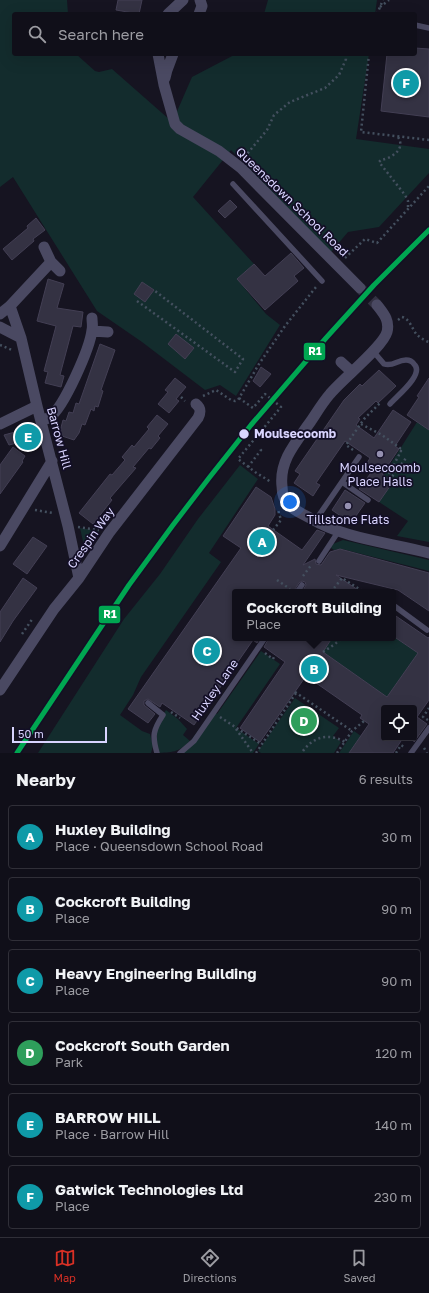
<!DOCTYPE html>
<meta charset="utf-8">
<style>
:root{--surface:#100f19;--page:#1e1d26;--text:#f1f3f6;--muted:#9c9ca2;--line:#302f38;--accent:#d93025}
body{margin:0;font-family:"Golos Text",sans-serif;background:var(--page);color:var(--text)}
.controls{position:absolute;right:12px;bottom:12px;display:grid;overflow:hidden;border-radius:4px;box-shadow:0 4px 16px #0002}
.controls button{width:36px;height:36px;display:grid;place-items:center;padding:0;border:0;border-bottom:1px solid var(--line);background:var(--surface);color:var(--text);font:20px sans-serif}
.scale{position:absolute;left:12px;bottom:10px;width:95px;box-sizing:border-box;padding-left:4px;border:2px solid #d9d4ff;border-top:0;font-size:11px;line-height:14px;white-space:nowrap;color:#d9d4ff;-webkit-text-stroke:3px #130f26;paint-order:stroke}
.you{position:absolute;left:290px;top:502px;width:14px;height:14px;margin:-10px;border:3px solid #fff;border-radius:50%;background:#1a73e8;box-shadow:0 0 0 6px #1a73e833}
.badge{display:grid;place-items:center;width:26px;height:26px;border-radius:50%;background:var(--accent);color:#fff;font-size:13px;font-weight:700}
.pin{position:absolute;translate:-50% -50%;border:2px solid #fff;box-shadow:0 1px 4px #0006}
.popup{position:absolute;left:232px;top:589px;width:164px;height:52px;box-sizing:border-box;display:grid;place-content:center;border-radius:4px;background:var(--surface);filter:drop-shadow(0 1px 3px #0005);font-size:13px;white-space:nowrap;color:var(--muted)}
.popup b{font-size:15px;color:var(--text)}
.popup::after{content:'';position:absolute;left:50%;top:100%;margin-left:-8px;border:8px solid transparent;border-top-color:var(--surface)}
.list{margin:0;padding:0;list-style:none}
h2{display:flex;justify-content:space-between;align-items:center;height:52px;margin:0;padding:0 16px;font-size:17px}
h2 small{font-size:13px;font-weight:400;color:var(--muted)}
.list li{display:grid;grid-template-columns:26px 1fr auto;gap:12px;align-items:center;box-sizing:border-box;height:64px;margin:0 8px 8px;padding:0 8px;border:1px solid var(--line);border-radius:4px}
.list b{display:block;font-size:15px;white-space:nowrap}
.list p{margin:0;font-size:13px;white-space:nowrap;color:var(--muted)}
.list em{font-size:13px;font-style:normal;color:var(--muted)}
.icon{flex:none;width:22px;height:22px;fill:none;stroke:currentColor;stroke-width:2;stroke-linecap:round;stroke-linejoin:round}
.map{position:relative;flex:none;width:429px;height:753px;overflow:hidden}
.search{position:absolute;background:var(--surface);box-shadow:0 4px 16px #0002;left:12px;right:12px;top:12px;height:44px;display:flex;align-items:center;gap:10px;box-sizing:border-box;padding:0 14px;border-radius:4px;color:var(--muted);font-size:15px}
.sheet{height:484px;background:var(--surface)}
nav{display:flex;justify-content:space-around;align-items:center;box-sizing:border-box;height:56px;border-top:1px solid var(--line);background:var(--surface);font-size:11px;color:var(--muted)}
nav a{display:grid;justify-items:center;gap:2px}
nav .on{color:var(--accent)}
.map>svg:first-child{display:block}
</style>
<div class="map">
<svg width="429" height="753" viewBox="0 0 429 753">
<rect width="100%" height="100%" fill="#161421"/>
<path fill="#132c2d" d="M 0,0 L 67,0 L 68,14 L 14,14 L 14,54 L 76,54 L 95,71 L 99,72 L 112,69 L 170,120 L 175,116 L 192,77 L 236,54 L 369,54 L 356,139 L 429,149 L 429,173 L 379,227 L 348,232 L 331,252 L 231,150 L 193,197 L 254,264 L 237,279 L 266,314 L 280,325 L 236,396 L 220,385 L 205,390 L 142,342 L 97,311 L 13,177 L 0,187 Z
M 268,0 L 377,0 L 375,14 L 264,14 Z
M 417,422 L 429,429 L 429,542 L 397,536 L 408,521 L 379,502 L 392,482 L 383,476 Z
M 240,465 L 258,479 L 209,553 L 221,562 L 141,677 L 133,695 L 120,715 L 142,731 L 150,734 L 153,746 L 151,753 L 38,753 L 124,619 L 160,574 L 198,519 Z
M 80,528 L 99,531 L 85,550 Z
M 343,540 L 429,560 L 429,571 L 342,549 L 334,550 L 328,546 Z
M 393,636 L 418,653 L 387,697 L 323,652 L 332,638 L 393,638 Z
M 261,651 L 280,664 L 236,728 L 259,744 L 253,753 L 180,753 L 183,751 L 213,711 L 217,714 Z
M 295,698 L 339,728 L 333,736 L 341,742 L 334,753 L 261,753 L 258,751 Z
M 166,710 L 178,719 L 187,729 L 183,735 L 190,741 C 178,753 172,752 157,753 L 157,724 Z
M 354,731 L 361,736 L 349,753 L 339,753 Z"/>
<path fill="#343243" stroke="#433f54" d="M 118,0 L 142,0 L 139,14 L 116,10 Z
M 415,48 L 429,49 L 429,117 L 381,111 L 387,54 L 415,54 Z
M 230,200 L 237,207 L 225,218 L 218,211 Z
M 36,218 L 45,230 L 33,239 L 34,241 L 12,260 L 3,249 L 28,228 L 27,226 Z
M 291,253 L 304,268 L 294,276 L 298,281 L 265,310 L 237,279 L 254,264 L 265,276 Z
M 48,279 L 64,284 L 57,308 L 83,312 L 81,327 L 73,326 L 60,375 L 64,376 L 61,387 L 45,383 L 48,372 L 44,371 L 56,326 L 37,321 Z
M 142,282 L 154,290 L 145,302 L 134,294 Z
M 176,334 L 194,348 L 185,359 L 168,344 Z
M 100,344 L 115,350 L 101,390 L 103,391 L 98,407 L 95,406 L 94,411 L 91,409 L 85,425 L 82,424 L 79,433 L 74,440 L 59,435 L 63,420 L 66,421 L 69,412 L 73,413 L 76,403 L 79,404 Z
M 261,367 L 271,374 L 260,387 L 253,381 Z
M 379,370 L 396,386 L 378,403 L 376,401 L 358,418 L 360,419 L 356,425 L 374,438 L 393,410 L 411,422 L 395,446 L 399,449 L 382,474 L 393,482 L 379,502 L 359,489 L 373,470 L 366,465 L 370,458 L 345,441 L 316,483 L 320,485 L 313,496 L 294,483 L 300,474 L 295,471 L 344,400 L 360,384 L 362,386 Z
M 175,378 L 186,387 L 176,399 L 179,401 L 169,413 L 158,404 L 168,392 L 165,390 Z
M 429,378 L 429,430 L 407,415 L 419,397 L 417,396 Z
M 157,415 L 168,424 L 158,436 L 160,438 L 151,449 L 149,448 L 133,467 L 136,468 L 110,498 L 112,500 L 93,524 L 79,513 L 110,474 L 112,475 L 125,460 L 122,457 L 132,445 L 134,447 L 149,429 L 147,427 Z
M 26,429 L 29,440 L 9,445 L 4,435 Z
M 13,447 L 25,456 L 22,461 L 23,462 L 0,494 L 0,465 Z
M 256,487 L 271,497 L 275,509 L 275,515 L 268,526 L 302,550 L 317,530 L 325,533 L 303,565 L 315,559 L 316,564 L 321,565 L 330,552 L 340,549 L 429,573 L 429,611 L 398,590 L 336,575 L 361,592 L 302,592 L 306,585 L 305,582 L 302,581 L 299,583 L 293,592 L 235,592 L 235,638 L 260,638 L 257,643 L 253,640 L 194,725 L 162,703 L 160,707 L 148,699 L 144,701 L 144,705 L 155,714 L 148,723 L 128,709 L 241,548 L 223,536 Z
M 345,490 L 365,503 L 351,523 L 332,510 Z
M 33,537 L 47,546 L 27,574 L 13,564 Z
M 23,578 L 37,588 L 13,621 L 0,642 L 0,612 Z
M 393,614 L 428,638 L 429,637 L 429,700 L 417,717 L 427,724 L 414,742 L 414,708 L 384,708 L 384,738 L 403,738 L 393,753 L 349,753 L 369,724 L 360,718 L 362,715 L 306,676 L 260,742 L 240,728 L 285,662 L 264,647 L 269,638 L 332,638 L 323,652 L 387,697 L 418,653 L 393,636 Z"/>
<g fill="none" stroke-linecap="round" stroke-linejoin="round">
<path stroke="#333142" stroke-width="11" stroke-dasharray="11 5.5" stroke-linecap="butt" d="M 360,288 L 377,305"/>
<path stroke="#44505f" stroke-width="2.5" stroke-dasharray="2 3" stroke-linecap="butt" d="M 380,7 L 389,0
M 377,14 L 383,0
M 369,54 L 361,132 L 429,140
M 398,137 C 406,149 392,158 381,160 L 379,162 L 405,195 L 408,201 L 408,208
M 246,158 L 247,154 L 267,130 L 274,115 L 290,102 L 325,88 L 339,75 L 346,59 L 346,54
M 345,258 L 365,239 L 377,243 L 429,186
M 137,301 L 235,372 L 243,359 L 155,291
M 398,320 L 402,317 C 410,319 412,329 417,335 C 421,338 425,341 429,342
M 0,345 L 12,350
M 203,396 L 216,390 L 231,400 L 235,401 L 238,400 L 259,364 L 285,326 L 316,287
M 181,397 L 185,401
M 239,398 L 253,408 L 265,394 L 281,407 L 238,459 L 255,472 L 271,482
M 361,424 L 382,435 L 400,448 L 399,451 L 401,451 L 388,476 L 391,478 L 406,458
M 353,450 L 346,445 L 364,419 L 381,402
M 248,467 L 261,450 L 259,449
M 35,510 L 53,513
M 78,527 L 99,530
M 273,530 L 281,520 L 278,510
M 303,576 L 312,564
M 277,580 L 290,589
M 331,592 L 342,578 L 364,592
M 389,592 L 391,588
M 22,634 L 33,618
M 323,652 L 335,644 L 342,638
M 265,653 L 273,659 L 275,655
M 295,692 L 352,731
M 171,712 L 180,718
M 220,717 L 261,744
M 428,720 L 423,717 L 429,708
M 236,729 L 253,753
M 424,748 L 427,753
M 303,751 C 314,736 329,733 345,742
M 256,753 L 296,693
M 337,753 L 352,731 L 364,721
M 396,753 L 401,745 L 404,747"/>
<path stroke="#4a4962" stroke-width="5.5" d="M 415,25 L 429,28
M 233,184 L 322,281
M 373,351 L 384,364 C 393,367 397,360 406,360 C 409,360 412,361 414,364 C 425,374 397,396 390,404
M 342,482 L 368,500
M 315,521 L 359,457
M 319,561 L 338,532
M 297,592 L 302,585
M 393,605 L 427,630
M 148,703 L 163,715 C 153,730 152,736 157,753
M 180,753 L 194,741 L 265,638
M 411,753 L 429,728"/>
<path stroke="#4a4962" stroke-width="11" d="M 168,14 L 183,0
M 199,14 L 202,6 L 200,0
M 158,54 L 164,85 L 175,124 L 180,129 L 219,151 L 241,168 L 360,288
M 165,78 L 167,70 L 173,54
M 44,247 L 51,262 L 60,271
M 377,305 C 383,313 390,320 387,332 C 383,347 342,379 330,394 C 323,402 317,412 311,421 C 297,441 279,460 282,486 C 282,493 284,500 289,505 C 295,511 303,514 310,518 C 347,540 389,542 429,553
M 10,306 L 21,338 L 37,406 L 68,526 L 79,578
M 0,314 L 10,306 L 51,262
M 0,327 L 21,338
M 92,331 L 108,332
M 341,362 L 352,372
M 41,420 C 44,419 48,419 50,417 C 64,407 90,348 92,330 C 93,326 92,322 92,318
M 0,424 L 37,406
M 0,546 L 52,461
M 0,690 L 54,609 L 79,578 L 109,533 L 198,418 C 201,412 201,408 196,404"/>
<defs>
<path id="rail-1" d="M 17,753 L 129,585 L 173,525 L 209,478 L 251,425 L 326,338 L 374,285 L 429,230"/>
</defs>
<use href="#rail-1" stroke="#130f26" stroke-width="8"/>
<use href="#rail-1" stroke="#00a651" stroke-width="5"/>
</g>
<circle fill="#d9d4ff" stroke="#130f26" stroke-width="1.5" cx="244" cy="434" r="5.5"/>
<g fill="#9591b1" stroke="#130f26" stroke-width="1.5">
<circle cx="380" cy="454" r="4"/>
<circle cx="348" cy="506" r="4"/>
</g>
<g text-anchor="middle" stroke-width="3.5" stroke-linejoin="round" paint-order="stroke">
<g font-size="12" fill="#d9d4ff" stroke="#130f26">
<text transform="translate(292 202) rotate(44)" y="4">Queensdown School Road</text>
<text transform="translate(59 438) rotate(75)" y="4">Barrow Hill</text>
<text transform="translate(91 538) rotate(-55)" y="4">Crespin Way</text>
<text transform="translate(215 690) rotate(-55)" y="4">Huxley Lane</text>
</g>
<g font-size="12" font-weight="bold" fill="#d9d4ff" stroke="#130f26" text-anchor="start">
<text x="254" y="438">Moulsecoomb</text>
</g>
<g font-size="12" fill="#d9d4ff" stroke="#130f26">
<text x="380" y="472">Moulsecoomb<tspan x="380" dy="14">Place Halls</tspan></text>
<text x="348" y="524">Tillstone Flats</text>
</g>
</g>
<g stroke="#130f26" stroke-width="1.5">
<rect x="303" y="342" width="23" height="19" rx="4" fill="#00a651"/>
<rect x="98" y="605" width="23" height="19" rx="4" fill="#00a651"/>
</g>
<g font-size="11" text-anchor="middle" font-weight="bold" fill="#fff">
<text x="315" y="355">R1</text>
<text x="110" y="618">R1</text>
</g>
</svg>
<div class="controls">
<button><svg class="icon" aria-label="locate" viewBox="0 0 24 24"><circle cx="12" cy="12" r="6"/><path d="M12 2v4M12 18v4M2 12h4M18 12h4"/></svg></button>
</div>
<div class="scale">50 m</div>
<div class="you"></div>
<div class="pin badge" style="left:262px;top:542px;background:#0f9aa8">A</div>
<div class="pin badge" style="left:314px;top:669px;background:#0f9aa8">B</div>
<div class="popup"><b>Cockcroft Building</b>Place</div>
<div class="pin badge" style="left:207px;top:651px;background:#0f9aa8">C</div>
<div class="pin badge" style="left:304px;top:721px;background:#2e9e5b">D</div>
<div class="pin badge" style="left:28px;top:437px;background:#0f9aa8">E</div>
<div class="pin badge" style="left:406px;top:83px;background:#0f9aa8">F</div>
<div class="search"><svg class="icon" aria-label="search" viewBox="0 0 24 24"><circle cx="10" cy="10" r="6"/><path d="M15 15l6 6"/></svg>Search here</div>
</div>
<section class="sheet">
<h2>Nearby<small>6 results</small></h2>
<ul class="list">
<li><span class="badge" style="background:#0f9aa8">A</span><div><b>Huxley Building</b><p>Place · Queensdown School Road</p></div><em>30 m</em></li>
<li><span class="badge" style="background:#0f9aa8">B</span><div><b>Cockcroft Building</b><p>Place</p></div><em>90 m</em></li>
<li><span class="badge" style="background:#0f9aa8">C</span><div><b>Heavy Engineering Building</b><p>Place</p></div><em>90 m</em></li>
<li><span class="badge" style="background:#2e9e5b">D</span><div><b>Cockcroft South Garden</b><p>Park</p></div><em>120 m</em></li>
<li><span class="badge" style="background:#0f9aa8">E</span><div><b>BARROW HILL</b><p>Place · Barrow Hill</p></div><em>140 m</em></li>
<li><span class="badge" style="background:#0f9aa8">F</span><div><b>Gatwick Technologies Ltd</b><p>Place</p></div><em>230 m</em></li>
</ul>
</section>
<nav>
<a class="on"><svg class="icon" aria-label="map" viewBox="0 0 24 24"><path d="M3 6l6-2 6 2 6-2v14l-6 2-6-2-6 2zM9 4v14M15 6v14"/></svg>Map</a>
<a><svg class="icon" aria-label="directions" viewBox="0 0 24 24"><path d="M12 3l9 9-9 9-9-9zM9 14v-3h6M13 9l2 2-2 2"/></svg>Directions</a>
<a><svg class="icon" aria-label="saved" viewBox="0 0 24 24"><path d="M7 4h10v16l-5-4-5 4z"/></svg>Saved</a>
</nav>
